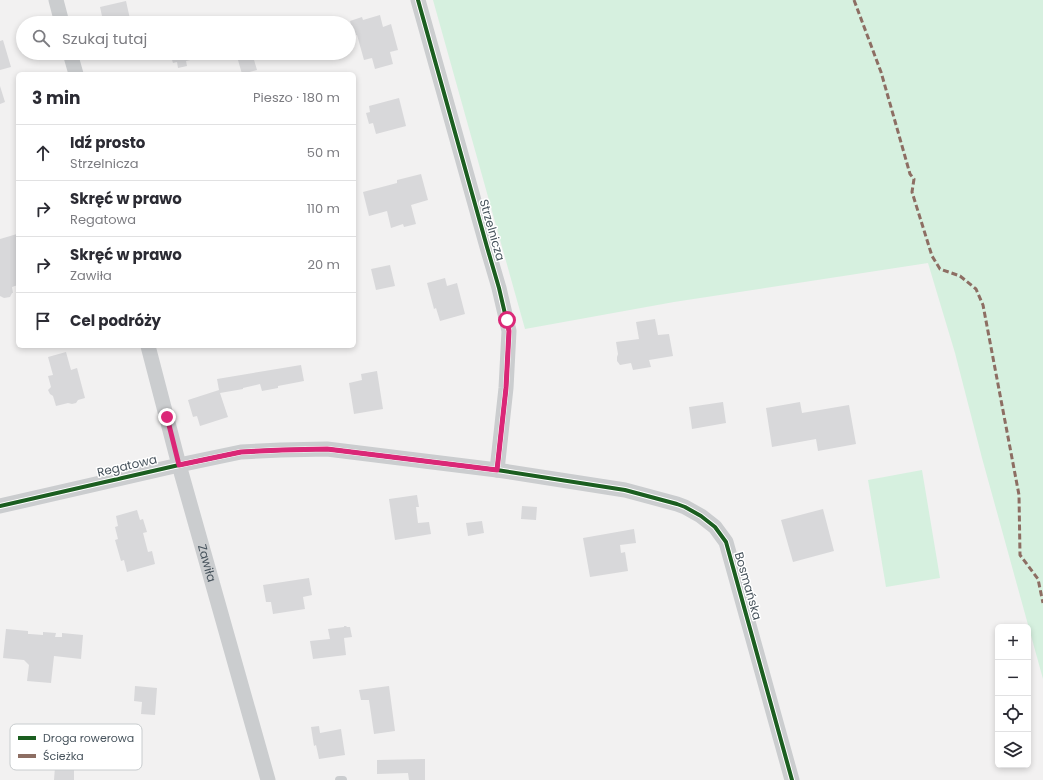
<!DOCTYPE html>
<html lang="pl">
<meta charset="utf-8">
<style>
:root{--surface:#fff;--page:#f7f7f7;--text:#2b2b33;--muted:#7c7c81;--line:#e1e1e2}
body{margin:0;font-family:Poppins,sans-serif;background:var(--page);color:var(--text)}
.controls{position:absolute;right:12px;bottom:12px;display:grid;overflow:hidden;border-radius:6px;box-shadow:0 2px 6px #0003}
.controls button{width:36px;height:36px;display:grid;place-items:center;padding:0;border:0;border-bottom:1px solid var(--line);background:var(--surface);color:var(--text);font:20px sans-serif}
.stop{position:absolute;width:12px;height:12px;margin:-9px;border:3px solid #db2777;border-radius:50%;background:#fff}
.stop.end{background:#db2777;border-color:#fff;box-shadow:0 1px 4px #0008}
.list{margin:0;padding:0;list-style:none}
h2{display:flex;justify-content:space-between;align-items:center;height:52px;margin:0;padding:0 16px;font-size:17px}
h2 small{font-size:13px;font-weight:400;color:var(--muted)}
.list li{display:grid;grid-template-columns:26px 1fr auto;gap:12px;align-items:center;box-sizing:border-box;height:56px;padding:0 16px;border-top:1px solid var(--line)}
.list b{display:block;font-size:15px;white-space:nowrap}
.list p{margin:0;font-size:13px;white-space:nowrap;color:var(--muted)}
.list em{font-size:13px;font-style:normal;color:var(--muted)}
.icon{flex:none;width:22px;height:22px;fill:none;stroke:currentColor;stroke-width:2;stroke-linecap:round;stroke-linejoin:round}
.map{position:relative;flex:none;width:1043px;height:780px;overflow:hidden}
.search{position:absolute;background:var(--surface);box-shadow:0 2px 6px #0003;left:16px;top:16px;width:340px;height:44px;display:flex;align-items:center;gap:10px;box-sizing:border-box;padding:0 14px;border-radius:22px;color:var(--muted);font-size:15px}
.panel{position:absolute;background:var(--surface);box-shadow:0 2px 6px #0003;left:16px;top:72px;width:340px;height:276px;border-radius:6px}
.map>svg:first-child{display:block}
</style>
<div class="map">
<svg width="1043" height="780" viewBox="0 0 1043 780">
<rect width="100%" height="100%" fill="#f2f1f1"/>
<path fill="#d6f0df" d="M 433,0 L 1043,0 L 1043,679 L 982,458 L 955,353 L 928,263 L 674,302 L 525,329 Z
M 922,470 L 940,578 L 886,587 L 868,480 Z"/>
<path fill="#d8d8da" d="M 126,1 L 130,19 L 127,20 L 128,23 L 99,23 L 98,17 L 102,16 L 100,7 Z
M 380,15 L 383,27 L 391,24 L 398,50 L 390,52 L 393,64 L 375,69 L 372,58 L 364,60 L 357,35 L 354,36 L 350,21 L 362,17 L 363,20 Z
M 3,40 L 11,67 L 0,70 L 0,41 Z
M 170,53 L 207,53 L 208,56 L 186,61 L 187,66 L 178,68 L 177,62 L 173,63 Z
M 236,53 L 252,53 L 257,70 L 242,74 Z
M 0,86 L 5,102 L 0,104 Z
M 399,98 L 406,126 L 376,134 L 373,123 L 369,124 L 366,113 L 370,112 L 369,106 Z
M 421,174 L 428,200 L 411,205 L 416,224 L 404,227 L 403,224 L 391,228 L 387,211 L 369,216 L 363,192 L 397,183 L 397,180 Z
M 17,234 L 18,240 L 18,254 L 16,254 L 18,262 L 18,285 L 12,287 L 13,293 L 12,293 L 10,297 L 4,298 L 0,296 L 0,239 Z
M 390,265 L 395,286 L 376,290 L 371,269 Z
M 445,278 L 447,286 L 457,283 L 465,314 L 440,321 L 436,308 L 434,309 L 427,283 Z
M 655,319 L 658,335 L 669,334 L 673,356 L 649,360 L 651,367 L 633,370 L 631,363 L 620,365 L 617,361 L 617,357 L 618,354 L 616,342 L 639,339 L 636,322 Z
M 66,352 L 71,370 L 77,368 L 85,398 L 78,400 L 76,403 L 72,404 L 68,403 L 56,406 L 53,396 L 50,394 L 48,390 L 51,387 L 48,376 L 53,375 L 48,357 Z
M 301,365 L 304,381 L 278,386 L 278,388 L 262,391 L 260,384 L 243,388 L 243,389 L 220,393 L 228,417 L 200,426 L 197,416 L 193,417 L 188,400 L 219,390 L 217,379 Z
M 377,371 L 383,409 L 354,414 L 349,383 L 362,380 L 361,374 Z
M 723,402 L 726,423 L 692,429 L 689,407 Z
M 800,402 L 802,413 L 849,405 L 856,444 L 818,451 L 816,439 L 772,447 L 766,408 Z
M 417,495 L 419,507 L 416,507 L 418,523 L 429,522 L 431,534 L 395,540 L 389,499 Z
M 522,506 L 537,507 L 536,520 L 521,519 Z
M 823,509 L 834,551 L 793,562 L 781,520 Z
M 137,510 L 140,520 L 143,519 L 147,532 L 143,533 L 148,552 L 152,551 L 155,564 L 127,572 L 124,560 L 121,561 L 115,540 L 118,539 L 115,527 L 118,526 L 116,516 Z
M 482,521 L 484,533 L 468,536 L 466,523 Z
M 634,529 L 636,543 L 620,545 L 621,553 L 625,552 L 628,571 L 590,577 L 583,538 Z
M 309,578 L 312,595 L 303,597 L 305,609 L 273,614 L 271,602 L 266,602 L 263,585 Z
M 344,626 L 346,626 L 347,627 L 350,627 L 352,637 L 344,638 L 346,655 L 313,659 L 310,641 L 330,639 L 328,629 L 344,627 Z
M 6,629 L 28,631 L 28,634 L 30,634 L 43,635 L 43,632 L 56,633 L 55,637 L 62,637 L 62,633 L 83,635 L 81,659 L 54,656 L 51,683 L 27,681 L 29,665 L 24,660 L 3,658 Z
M 135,686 L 157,688 L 155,715 L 141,714 L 142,702 L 134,701 Z
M 389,686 L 395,731 L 374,734 L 369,700 L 361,700 L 359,690 Z
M 319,726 L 320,733 L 341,729 L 345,755 L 319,759 L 316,745 L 314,746 L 311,727 Z
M 425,759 L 425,780 L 409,780 L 408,773 L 377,774 L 377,760 Z
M 55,767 L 74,768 L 74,780 L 54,780 Z"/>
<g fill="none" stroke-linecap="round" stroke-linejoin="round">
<path stroke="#cbcdcf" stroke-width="8" d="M 339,780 L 343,780"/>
<g stroke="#cbcdcf" stroke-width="15">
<path d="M 56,0 L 62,23"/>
<path d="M 418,0 L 487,247 L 499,288 L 509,331 L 506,388 L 497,470"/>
<path d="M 70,53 L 76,74"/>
<path id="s1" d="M 148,346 L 179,465 L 268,780"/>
<path d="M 0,506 L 179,465 L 241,452 L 281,450 L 327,449 L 497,470 L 625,490 L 677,504 L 685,507 L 701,516 L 715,527 L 726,542 L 792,780"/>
</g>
<path stroke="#8d6e63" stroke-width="3" stroke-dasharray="6 3" stroke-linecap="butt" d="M 854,0 L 881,72 L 910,174 L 914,179 L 912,192 L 932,256 L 940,269 L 960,276 L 976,289 L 983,305 L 1019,495 L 1020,555 L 1038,579 L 1043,603"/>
<defs>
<path id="cycleway" d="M 418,0 L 487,247 L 499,288 L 509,331 L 506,388 L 497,470
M 0,506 L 179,465 L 241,452 L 281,450 L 327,449 L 497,470 L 625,490 L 677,504 L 685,507 L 701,516 L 715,527 L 726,542 L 792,780"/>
</defs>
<use href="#cycleway" stroke="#fff" stroke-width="6"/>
<use href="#cycleway" stroke="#1b5e20" stroke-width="4"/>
</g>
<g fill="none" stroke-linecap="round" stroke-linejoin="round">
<path stroke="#db2777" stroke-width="5" d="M 167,417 L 179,465 L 241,452 L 282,450 L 327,449 L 497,470 L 506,388 L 509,331 L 507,320"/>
</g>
<g text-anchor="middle" stroke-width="3" stroke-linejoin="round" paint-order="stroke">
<g font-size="12" fill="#48545d" stroke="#fff">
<text transform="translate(492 230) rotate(74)" y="4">Strzelnicza</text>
<text transform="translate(127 466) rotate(-13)" y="4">Regatowa</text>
<text dy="4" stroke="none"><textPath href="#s1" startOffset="225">Zawiła</textPath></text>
<text transform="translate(748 586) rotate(74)" y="4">Bosmańska</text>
</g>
</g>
<rect x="10" y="724" width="132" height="46" rx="6" fill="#fff" stroke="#c8ccce" stroke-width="1"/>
<rect x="18" y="736" width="18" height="4" fill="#1b5e20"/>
<rect x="18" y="754" width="18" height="4" fill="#8d6e63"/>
<g font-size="11" fill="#48545d">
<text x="43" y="742">Droga rowerowa</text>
<text x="43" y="760">Ścieżka</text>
</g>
</svg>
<div class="controls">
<button>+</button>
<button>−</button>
<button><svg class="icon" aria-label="locate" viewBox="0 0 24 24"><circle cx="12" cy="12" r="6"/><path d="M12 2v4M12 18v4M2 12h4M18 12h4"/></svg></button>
<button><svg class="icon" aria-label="layers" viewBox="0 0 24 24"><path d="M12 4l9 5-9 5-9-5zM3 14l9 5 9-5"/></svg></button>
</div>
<div class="stop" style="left:507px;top:320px"></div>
<div class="stop end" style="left:167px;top:417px"></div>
<div class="search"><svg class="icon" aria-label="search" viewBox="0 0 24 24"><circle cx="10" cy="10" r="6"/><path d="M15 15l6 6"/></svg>Szukaj tutaj</div>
<section class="panel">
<h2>3 min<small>Pieszo · 180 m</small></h2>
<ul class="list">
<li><svg class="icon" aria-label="ahead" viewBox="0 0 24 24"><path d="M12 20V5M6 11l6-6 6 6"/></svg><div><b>Idź prosto</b><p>Strzelnicza</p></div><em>50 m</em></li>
<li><svg class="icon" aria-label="right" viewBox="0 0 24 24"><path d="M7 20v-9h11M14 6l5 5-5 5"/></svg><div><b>Skręć w prawo</b><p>Regatowa</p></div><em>110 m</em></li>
<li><svg class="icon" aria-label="right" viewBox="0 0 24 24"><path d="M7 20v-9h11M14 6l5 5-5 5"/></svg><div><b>Skręć w prawo</b><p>Zawiła</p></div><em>20 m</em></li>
<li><svg class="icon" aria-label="arrive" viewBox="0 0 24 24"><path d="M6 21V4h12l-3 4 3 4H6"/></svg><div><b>Cel podróży</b></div></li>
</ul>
</section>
</div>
